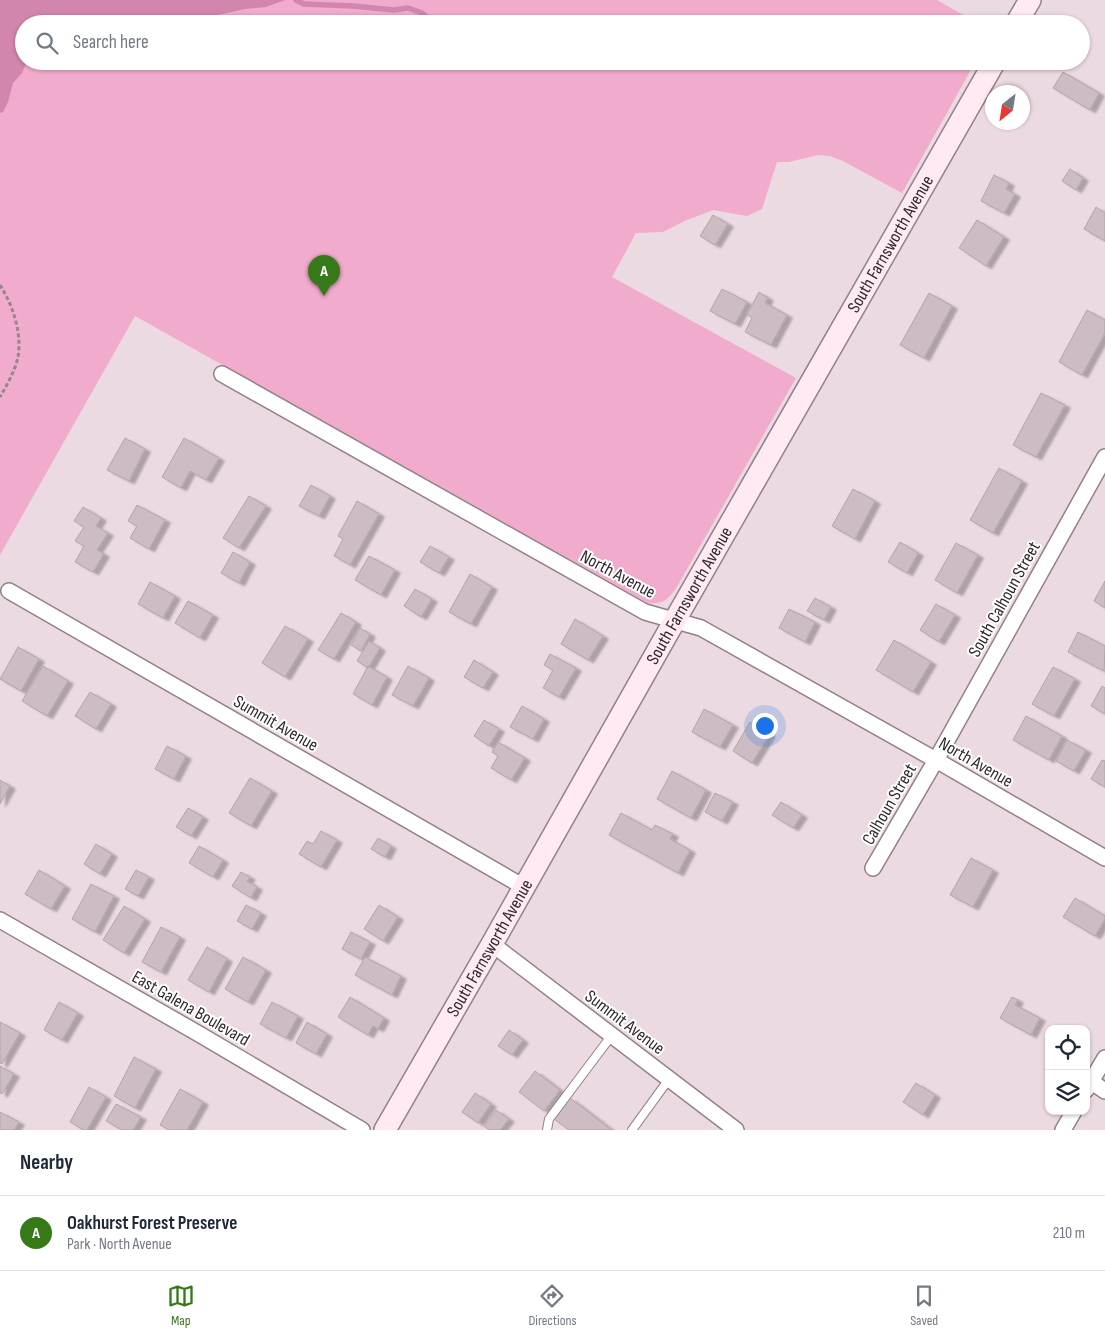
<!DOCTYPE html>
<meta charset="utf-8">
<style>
:root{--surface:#fff;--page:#f6f6f7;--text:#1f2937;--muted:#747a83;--line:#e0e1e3;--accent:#367919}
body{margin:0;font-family:"Sofia Sans Condensed",sans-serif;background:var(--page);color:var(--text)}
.controls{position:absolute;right:15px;bottom:15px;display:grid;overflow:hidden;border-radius:10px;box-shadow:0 1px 4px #0004}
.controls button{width:45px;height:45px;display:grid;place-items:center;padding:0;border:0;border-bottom:1px solid var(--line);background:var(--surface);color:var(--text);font:25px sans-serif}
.compass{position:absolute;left:985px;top:85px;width:45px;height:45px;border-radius:50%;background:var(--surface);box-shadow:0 1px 4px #0004;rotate:210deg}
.you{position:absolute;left:764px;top:725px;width:18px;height:18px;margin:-12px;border:4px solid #fff;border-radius:50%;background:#1a73e8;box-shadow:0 0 0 8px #1a73e833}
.badge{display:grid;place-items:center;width:32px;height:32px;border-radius:50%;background:var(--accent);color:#fff;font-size:16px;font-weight:700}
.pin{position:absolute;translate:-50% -41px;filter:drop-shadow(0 1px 2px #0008)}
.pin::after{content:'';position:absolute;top:26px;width:18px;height:15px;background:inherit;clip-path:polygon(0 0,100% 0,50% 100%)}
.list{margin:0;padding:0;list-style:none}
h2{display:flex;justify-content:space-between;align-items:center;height:65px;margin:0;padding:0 20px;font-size:21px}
h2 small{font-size:16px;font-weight:400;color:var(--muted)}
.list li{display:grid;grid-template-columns:32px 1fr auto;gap:15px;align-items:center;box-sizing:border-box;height:75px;padding:0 20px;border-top:1px solid var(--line)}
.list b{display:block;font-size:19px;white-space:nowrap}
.list p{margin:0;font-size:16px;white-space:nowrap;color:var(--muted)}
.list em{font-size:16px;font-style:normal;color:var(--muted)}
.icon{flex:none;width:28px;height:28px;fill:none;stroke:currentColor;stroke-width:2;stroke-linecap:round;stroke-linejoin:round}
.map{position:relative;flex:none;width:1105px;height:1130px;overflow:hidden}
.search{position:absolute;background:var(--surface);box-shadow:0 1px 4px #0004;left:15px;right:15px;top:15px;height:55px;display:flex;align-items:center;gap:12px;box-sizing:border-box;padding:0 18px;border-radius:28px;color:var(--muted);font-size:19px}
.sheet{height:140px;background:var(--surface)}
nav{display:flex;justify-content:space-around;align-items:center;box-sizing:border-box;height:70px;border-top:1px solid var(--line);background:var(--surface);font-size:14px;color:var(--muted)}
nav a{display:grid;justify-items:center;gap:2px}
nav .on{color:var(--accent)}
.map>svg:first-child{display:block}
</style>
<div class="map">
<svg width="1105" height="1130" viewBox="0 0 1105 1130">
<defs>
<filter id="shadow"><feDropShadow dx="5.5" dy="3" stdDeviation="1" flood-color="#0004"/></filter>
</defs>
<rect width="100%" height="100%" fill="#ecdae2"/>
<path fill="#f1abcd" d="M 0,0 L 937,0 L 979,24 L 24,24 L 24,61 L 976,61 L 902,193 L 843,161 L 830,156 L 818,155 L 789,162 L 777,162 L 762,209 L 747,216 L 713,210 L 687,220 L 663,232 L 636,233 L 612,277 L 796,378 L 675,590 C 666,601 663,604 648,603 L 135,316 L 0,555 Z"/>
<path fill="#d286ad" d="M 0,0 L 285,0 L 266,7 L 245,9 L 196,20 L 178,21 L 166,15 L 154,16 L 147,24 L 79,24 L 66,22 L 64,24 L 24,24 L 24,61 L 27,61 L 22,73 L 13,83 L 8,102 L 3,112 L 0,113 Z"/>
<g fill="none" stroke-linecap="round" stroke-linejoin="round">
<path stroke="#d286ad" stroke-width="5.5" d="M 296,0 L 304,4 L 353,6 L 394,10 L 408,8 L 422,13 L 432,21 L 448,24
M 455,24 C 465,21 475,20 485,24"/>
</g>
<path fill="#cebcc4" stroke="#b4a3aa" filter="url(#shadow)" d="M 1063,72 L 1099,93 L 1090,110 L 1053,88 Z
M 1070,169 L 1083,178 L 1076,190 L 1062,181 Z
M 994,175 L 1009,183 L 1006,189 L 1015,194 L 1004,213 L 981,201 Z
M 1096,207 L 1105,213 L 1105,241 L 1084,229 Z
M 713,215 L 728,224 L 715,245 L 700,236 Z
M 977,220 L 1004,237 L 986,266 L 959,248 Z
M 722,289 L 747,302 L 735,324 L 710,311 Z
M 759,292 L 768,298 L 765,303 L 787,315 L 771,345 L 745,332 L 752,318 L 747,314 Z
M 929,293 L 952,306 L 924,358 L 900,345 Z
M 1087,310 L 1105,320 L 1105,333 L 1082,375 L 1059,362 Z
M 1041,393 L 1065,405 L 1036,457 L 1013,445 Z
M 125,438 L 145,449 L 129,481 L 107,470 Z
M 184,438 L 219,458 L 206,480 L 190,471 L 181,488 L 162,477 Z
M 999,468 L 1022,481 L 993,533 L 970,520 Z
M 311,485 L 330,496 L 319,516 L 299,506 Z
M 853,489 L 875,501 L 855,539 L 832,526 Z
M 249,496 L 266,506 L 239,548 L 223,538 Z
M 357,501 L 379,514 L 350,565 L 334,556 L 343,539 L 338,536 Z
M 137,505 L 165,520 L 149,549 L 130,538 L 137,526 L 128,521 Z
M 83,507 L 101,518 L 96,526 L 108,533 L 97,550 L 104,554 L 93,572 L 75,562 L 84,546 L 75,541 L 84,527 L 74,521 Z
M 900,542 L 918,553 L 907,573 L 888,562 Z
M 956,543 L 978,555 L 957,593 L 935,580 Z
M 430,546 L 449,557 L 439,573 L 420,562 Z
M 233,552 L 250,562 L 239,583 L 221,573 Z
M 369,556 L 395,570 L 381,595 L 355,580 Z
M 470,574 L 492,587 L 471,624 L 449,612 Z
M 1105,581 L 1105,608 L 1094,601 Z
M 150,582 L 175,596 L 163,618 L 138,604 Z
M 415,589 L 432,599 L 421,617 L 404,606 Z
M 815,598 L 831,607 L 824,620 L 807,611 Z
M 188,601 L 213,615 L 200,638 L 175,623 Z
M 936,604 L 955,615 L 939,642 L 920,630 Z
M 789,609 L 815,622 L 805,642 L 779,628 Z
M 341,613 L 356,622 L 334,659 L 318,650 Z
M 575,619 L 603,636 L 588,660 L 561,644 Z
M 285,626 L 308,639 L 285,677 L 262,663 Z
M 360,628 L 370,634 L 361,651 L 351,645 Z
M 1078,632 L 1105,646 L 1104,671 L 1068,652 Z
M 894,640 L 931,662 L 913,692 L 876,670 Z
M 369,641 L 380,648 L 368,668 L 357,661 Z
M 18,647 L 39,659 L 21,691 L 0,679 Z
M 550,654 L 576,668 L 559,697 L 543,688 L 553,670 L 544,665 Z
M 474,660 L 493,672 L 483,688 L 464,677 Z
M 43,666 L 68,681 L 47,716 L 22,701 Z
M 368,666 L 387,677 L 372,705 L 353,694 Z
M 408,666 L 429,678 L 413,706 L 392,695 Z
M 1053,667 L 1075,679 L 1054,716 L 1032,704 Z
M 1102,686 L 1105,688 L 1105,714 L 1091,706 Z
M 90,692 L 111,704 L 96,729 L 75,716 Z
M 522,706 L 544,719 L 533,739 L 510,727 Z
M 704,709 L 733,725 L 720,747 L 692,732 Z
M 1026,716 L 1062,736 L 1049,760 L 1013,740 Z
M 484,720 L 499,729 L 489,746 L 474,736 Z
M 750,722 L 770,734 L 752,763 L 733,751 Z
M 1067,740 L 1086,750 L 1074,771 L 1056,761 Z
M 498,742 L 525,758 L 511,780 L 491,768 L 498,756 L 492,752 Z
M 167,746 L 186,756 L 174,779 L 155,769 Z
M 1102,760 L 1105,761 L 1105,787 L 1091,779 Z
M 672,771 L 706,790 L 691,818 L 657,799 Z
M 250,778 L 272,791 L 251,826 L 229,813 Z
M 0,780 L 10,786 L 0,804 Z
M 715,793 L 733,802 L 722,821 L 705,812 Z
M 781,802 L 802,815 L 793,828 L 772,815 Z
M 188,808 L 203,817 L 191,836 L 176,827 Z
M 621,813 L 652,830 L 655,825 L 673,834 L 670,839 L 690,850 L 678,873 L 609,835 Z
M 321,831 L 337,840 L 321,867 L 299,854 L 307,841 L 313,844 Z
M 378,838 L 391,846 L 385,857 L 371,849 Z
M 96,844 L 112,854 L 100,874 L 84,864 Z
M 199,846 L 223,860 L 213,877 L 189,863 Z
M 971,858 L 993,870 L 973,907 L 950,895 Z
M 39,870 L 65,886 L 51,909 L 25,894 Z
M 136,870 L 149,877 L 138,896 L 125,889 Z
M 241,872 L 250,877 L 247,881 L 257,887 L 251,898 L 232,886 Z
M 91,884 L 114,896 L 95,932 L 72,919 Z
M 1075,898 L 1105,916 L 1105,919 L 1095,936 L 1063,917 Z
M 246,905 L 261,913 L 252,929 L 237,921 Z
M 379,905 L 398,917 L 383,941 L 364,929 Z
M 124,906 L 145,919 L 124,953 L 103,940 Z
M 161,927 L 180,937 L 161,972 L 142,962 Z
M 351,932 L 370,942 L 361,959 L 342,949 Z
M 207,947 L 227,959 L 209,992 L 188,980 Z
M 243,957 L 266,970 L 248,1002 L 225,989 Z
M 365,957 L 401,976 L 392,995 L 355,975 Z
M 350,997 L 384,1018 L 378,1029 L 373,1026 L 368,1035 L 338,1017 Z
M 1012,997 L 1018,1000 L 1015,1005 L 1040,1018 L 1031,1035 L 1000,1018 Z
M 59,1002 L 78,1013 L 62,1040 L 44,1030 Z
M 272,1002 L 298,1016 L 286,1038 L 260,1024 Z
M 0,1022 L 20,1033 L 2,1064 L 0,1063 Z
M 307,1022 L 327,1034 L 316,1054 L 296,1043 Z
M 509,1030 L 523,1040 L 512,1055 L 498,1046 Z
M 134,1057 L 156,1069 L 135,1108 L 114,1096 Z
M 0,1066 L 14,1074 L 2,1094 L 0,1093 Z
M 535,1071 L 560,1090 L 544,1111 L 519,1092 Z
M 916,1083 L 935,1095 L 923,1115 L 903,1102 Z
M 89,1087 L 106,1097 L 87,1130 L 84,1130 L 70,1122 Z
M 180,1089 L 203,1102 L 187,1130 L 169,1130 L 160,1125 Z
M 475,1093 L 491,1104 L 478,1123 L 462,1112 Z
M 570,1098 L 612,1130 L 569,1130 L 554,1119 Z
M 116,1104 L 141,1117 L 133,1130 L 122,1130 L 106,1121 Z
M 496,1110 L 509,1119 L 500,1130 L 489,1130 L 484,1126 Z
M 0,1112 L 19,1122 L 14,1130 L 0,1130 Z"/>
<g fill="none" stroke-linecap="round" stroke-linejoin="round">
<defs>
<path id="lane" d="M 547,1130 L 549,1119 L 612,1035
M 632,1130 L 669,1079"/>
<path id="street" d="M 222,374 L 645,612 L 701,628 L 936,760 L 1105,858
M 9,591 L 524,887
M 873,868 L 936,760 L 1105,457
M 0,920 L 199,1034 L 362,1130
M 492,944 L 736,1130
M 1092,1082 L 1105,1091
M 1086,1090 L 1105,1058
M 1063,1130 L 1074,1111"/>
<g id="secondary">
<path d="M 1016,24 L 1030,0"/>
<path id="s1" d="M 385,1130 L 492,944 L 675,620 L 995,61"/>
</g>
</defs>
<use href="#lane" stroke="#928189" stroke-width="10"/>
<use href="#street" stroke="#928189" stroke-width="18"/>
<use href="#secondary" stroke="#928189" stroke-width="24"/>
<path stroke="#93868c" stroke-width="3" stroke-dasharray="4 2.5" stroke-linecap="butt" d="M 0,285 C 13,306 22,332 18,357 C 15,371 7,385 0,397"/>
<use href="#lane" stroke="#fff" stroke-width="8"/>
<use href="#street" stroke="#fff" stroke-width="15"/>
<use href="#secondary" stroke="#ffeaf4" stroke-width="21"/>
</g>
<g text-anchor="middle" stroke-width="4" stroke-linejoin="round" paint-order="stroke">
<g font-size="18" fill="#30292c" stroke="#fff">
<text dy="6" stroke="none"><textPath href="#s1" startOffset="1020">South Farnsworth Avenue</textPath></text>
<text transform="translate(618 574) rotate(28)" y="6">North Avenue</text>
<text dy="6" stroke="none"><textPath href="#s1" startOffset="615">South Farnsworth Avenue</textPath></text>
<text transform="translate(1004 599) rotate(-61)" y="6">South Calhoun Street</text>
<text transform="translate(276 723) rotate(30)" y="6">Summit Avenue</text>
<text transform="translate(976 762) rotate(30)" y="6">North Avenue</text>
<text transform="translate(889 804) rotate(-60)" y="6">Calhoun Street</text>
<text dy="6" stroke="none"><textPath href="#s1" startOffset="210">South Farnsworth Avenue</textPath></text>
<text transform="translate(191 1008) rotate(30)" y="6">East Galena Boulevard</text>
<text transform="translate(625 1022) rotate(37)" y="6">Summit Avenue</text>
</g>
</g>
</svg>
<div class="controls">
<button><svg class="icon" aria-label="locate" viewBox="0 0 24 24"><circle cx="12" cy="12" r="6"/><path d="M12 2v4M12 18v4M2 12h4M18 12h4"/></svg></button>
<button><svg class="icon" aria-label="layers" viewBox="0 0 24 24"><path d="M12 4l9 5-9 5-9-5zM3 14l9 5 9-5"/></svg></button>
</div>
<svg class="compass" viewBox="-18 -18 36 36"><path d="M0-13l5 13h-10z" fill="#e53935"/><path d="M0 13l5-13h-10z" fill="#747a83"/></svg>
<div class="you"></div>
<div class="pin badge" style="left:324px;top:296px">A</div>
<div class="search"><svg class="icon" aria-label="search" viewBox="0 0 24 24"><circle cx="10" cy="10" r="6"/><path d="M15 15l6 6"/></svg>Search here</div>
</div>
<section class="sheet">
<h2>Nearby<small></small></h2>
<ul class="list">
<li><span class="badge">A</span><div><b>Oakhurst Forest Preserve</b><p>Park · North Avenue</p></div><em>210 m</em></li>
</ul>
</section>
<nav>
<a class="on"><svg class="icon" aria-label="map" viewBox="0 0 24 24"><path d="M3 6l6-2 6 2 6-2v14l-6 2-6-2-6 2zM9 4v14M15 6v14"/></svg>Map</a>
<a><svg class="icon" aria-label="directions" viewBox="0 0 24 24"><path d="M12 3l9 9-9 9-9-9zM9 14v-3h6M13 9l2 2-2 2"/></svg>Directions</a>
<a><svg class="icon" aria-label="saved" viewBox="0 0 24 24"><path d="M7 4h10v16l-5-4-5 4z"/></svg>Saved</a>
</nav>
